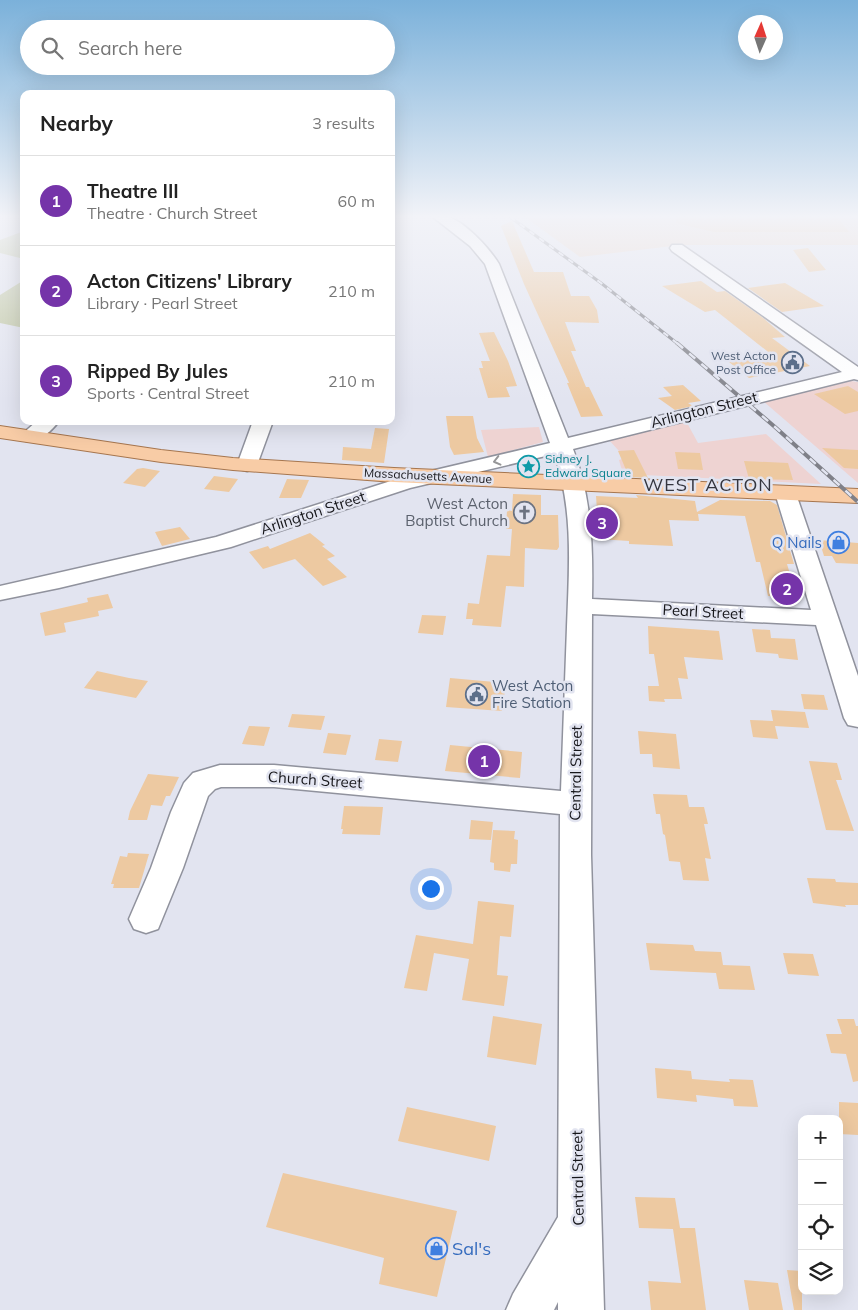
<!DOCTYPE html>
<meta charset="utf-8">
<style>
:root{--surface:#fff;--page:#f2f2f2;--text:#222;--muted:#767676;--line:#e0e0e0;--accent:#7534a9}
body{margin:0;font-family:Mulish,sans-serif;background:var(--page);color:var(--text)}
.controls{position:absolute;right:15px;bottom:15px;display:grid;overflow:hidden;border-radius:10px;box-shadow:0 5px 20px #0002}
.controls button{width:45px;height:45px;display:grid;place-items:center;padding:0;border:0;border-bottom:1px solid var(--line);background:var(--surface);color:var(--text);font:25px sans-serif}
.compass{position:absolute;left:738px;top:15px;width:45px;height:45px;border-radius:50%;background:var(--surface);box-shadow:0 5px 20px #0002;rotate:3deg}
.you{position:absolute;left:430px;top:888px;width:18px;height:18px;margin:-12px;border:4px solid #fff;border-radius:50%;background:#1a73e8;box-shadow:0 0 0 8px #1a73e833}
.badge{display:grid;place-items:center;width:32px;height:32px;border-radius:50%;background:var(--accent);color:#fff;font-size:16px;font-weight:700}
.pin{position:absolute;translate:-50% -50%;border:2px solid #fff;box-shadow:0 1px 5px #0006}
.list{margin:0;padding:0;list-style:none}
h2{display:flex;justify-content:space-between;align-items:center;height:65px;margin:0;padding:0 20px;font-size:21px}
h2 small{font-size:16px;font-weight:400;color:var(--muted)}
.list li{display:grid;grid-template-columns:32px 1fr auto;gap:15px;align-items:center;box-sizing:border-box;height:90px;padding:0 20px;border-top:1px solid var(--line)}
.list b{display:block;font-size:19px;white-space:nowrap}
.list p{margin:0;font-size:16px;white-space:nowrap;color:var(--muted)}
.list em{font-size:16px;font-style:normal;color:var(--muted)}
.icon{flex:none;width:28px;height:28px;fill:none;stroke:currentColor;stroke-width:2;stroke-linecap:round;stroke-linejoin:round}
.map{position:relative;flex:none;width:858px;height:1310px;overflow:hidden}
.search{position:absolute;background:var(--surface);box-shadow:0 5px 20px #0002;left:20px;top:20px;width:375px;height:55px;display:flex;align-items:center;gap:12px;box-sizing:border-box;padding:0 18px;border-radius:28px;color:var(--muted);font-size:19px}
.panel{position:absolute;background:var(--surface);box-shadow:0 5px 20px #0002;left:20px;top:90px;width:375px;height:335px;border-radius:10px}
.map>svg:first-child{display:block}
</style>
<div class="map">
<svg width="858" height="1310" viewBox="0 0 858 1310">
<rect width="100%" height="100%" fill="#e2e4f0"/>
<path fill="#eed3d2" d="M 851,381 L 858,382 L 858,483 L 763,401 Z
M 686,421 L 698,443 L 766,434 L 821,484 L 623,474 L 619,460 L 622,459 L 619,451 L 609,440 Z
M 539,427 L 543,442 L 488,457 L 481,430 Z"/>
<path fill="#ebd6c8" d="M 525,217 L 858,217 L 858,245 L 681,245 L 580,257 Z"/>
<path fill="#bfc6a1" d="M 24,231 L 24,259 L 0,253 L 0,240 Z
M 24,280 L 24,328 L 0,323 L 0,295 Z"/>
<path fill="#edc9a1" d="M 676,217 L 837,217 L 849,232 L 714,232 L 676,223 Z
M 512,221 L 534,272 L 563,272 L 571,296 L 589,296 L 597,310 L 599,323 L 565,322 L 576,351 L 571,351 L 586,387 L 589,387 L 603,416 L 581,417 L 567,383 L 569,383 L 524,284 L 501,226 Z
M 808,248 L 826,270 L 809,272 L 793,250 Z
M 701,281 L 717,292 L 725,291 L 762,317 L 785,337 L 772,338 L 810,366 L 749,378 L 729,362 L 772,355 L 715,310 L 705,312 L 662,286 Z
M 785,283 L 824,306 L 782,312 L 748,288 Z
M 494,332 L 508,361 L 517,386 L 506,387 L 510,397 L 488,398 L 479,368 L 483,368 L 481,361 L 490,361 L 479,333 Z
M 683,385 L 701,401 L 688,403 L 693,406 L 675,410 L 658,398 L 672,396 L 663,387 Z
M 848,386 L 858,392 L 858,411 L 845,414 L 814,394 Z
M 446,416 L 473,416 L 477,438 L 484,452 L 454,455 L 450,447 Z
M 375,428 L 389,429 L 384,463 L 342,460 L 343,447 L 371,449 Z
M 822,448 L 858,450 L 858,469 L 844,468 Z
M 634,450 L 648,478 L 629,477 L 618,451 Z
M 675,452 L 700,453 L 703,470 L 678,469 Z
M 744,461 L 788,463 L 793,480 L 749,479 Z
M 143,468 L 160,471 L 145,487 L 123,483 L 137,469 Z
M 214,476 L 238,479 L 229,492 L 204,489 Z
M 287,479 L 309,480 L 301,498 L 279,498 Z
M 513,494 L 541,495 L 541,515 L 558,515 L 559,547 L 557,550 L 525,548 L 524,587 L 506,586 L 501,627 L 472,625 L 473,619 L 466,619 L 468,603 L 479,604 L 487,555 L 510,556 L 512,529 L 506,529 L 507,510 L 512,511 Z
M 636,495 L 695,501 L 697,512 L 720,500 L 770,501 L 777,505 L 794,564 L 787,564 L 797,598 L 768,596 L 760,562 L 756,562 L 745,516 L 698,514 L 699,521 L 669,520 L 673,546 L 629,544 L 629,541 L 599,539 L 596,496 L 638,498 Z
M 180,527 L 190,539 L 162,546 L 155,532 Z
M 310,533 L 325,545 L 322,546 L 335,556 L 327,559 L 347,577 L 323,586 L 295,559 L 263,569 L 249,552 L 268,546 L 270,549 Z
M 819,540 L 858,543 L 858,564 L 836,563 L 832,556 L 824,556 Z
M 108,594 L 113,608 L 98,611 L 99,616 L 64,623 L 66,632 L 45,636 L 40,613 L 88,602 L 87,598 Z
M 422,615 L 446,616 L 443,635 L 418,633 Z
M 648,626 L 719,631 L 723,660 L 684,657 L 688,679 L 678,678 L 682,699 L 664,699 L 665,702 L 649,701 L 648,686 L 659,686 L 654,654 L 649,654 Z
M 752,629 L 770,630 L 771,638 L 795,639 L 798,660 L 779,658 L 778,654 L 756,652 Z
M 97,671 L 129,678 L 148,681 L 136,698 L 84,688 Z
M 450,678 L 506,683 L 502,711 L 446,707 Z
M 801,694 L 824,695 L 828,710 L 804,709 Z
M 771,710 L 805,712 L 809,728 L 775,726 L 778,739 L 753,737 L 750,720 L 773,721 Z
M 292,714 L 325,716 L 321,730 L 288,727 Z
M 249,726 L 270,727 L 264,746 L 242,744 Z
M 638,731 L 676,734 L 680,769 L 653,767 L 652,754 L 640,754 Z
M 328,733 L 351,735 L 346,755 L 323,753 Z
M 379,739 L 402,741 L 398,762 L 375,760 Z
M 450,745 L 522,752 L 520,778 L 445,771 Z
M 809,761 L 837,763 L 842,780 L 836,780 L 854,831 L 826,830 Z
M 148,774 L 179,777 L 170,796 L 166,796 L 162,806 L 151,805 L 147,820 L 128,820 L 130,811 Z
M 653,794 L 687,795 L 689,807 L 704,807 L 708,824 L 704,824 L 711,859 L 705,858 L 709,881 L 683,880 L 680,862 L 669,861 L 665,835 L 663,834 L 660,814 L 656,814 Z
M 344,806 L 383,807 L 380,835 L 342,834 L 343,829 L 341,829 Z
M 471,820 L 493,822 L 491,840 L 469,839 Z
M 493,830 L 515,831 L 514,839 L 518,840 L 517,864 L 511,864 L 510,872 L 494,870 L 494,863 L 490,862 Z
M 128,853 L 149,854 L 139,888 L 113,888 L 114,884 L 111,884 L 120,856 L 127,857 Z
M 807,878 L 835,879 L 836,882 L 858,883 L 858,905 L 845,905 L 846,907 L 813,903 Z
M 478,901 L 514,905 L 511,937 L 500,936 L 497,975 L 508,976 L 504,1006 L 462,1000 L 469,959 L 434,953 L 427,991 L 404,988 L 416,935 L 473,944 Z
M 646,943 L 693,945 L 695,951 L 721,952 L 723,965 L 750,966 L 755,990 L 719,989 L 716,973 L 650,970 Z
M 783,953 L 813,954 L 819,976 L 788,974 Z
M 493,1016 L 542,1024 L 536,1065 L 487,1057 Z
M 837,1019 L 854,1019 L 856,1026 L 858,1026 L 858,1081 L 853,1082 L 846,1054 L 831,1053 L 826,1034 L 842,1034 Z
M 655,1068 L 691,1071 L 692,1079 L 730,1082 L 729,1079 L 753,1080 L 758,1107 L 734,1106 L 733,1099 L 696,1095 L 697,1102 L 657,1098 Z
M 839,1102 L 858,1103 L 858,1135 L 839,1134 Z
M 407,1107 L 496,1126 L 489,1161 L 398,1141 Z
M 283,1173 L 457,1211 L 437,1297 L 379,1284 L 384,1258 L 266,1227 Z
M 635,1197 L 675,1198 L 680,1228 L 695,1228 L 706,1310 L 651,1310 L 648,1281 L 681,1283 L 673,1229 L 639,1228 Z
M 787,1270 L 802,1271 L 802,1310 L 794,1310 Z
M 744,1280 L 778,1283 L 783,1310 L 749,1310 Z"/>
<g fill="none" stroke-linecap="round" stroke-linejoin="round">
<defs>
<path id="minor" d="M 433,217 C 437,217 444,216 449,217 C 466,223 490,249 499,264 L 568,438 L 842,372 L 672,251 L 670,248 L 672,245 L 682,245 L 858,367 L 858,380 L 854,379 L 573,449 C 592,498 593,548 592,599 L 811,610 L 775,493 L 778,488 L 786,487 L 794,488 L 858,676 L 858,727 L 848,725 L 844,718 L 816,625 L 592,614 L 591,855 L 604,1310 L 558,1310 L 558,1302 L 554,1310 L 506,1310 L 513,1294 L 558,1217 L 560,814 L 274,787 L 221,787 L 215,789 L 208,796 L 183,868 L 158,929 L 146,933 L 134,929 L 129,919 L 151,868 L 171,812 L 184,783 L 193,773 L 220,765 L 274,765 L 561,791 C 563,737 565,682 567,627 C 569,569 574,509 554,454 L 410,488 L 231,547 L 59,588 L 0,600 L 0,586 L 216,537 L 397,479 L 550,443 L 485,264 L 470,246 Z
M 37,421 L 59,421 C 51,432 37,444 23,440 L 20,436 Z
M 253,421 L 273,421 L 257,465 L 254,469 L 247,471 L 240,469 L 237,465 Z"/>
<path id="major" d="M 0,426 L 161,450 L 233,458 L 394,468 L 858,489 L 858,503 L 394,482 L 233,470 L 161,462 L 0,438 Z"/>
</defs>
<use href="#minor" stroke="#90929d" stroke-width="3"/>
<use href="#major" stroke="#a6764f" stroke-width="2"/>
<use href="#minor" fill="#fff" fill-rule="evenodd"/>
<use href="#major" fill="#f8cca6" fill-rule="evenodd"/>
<defs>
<path id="rail-far1" d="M 510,217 L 601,283 L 678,344"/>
<path id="rail" d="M 677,343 L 775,427 L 858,502"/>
</defs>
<use href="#rail-far1" stroke="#7f8088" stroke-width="3"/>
<use href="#rail" stroke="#7f8088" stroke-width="4"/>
<use href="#rail-far1" stroke="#e2e4f0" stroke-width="2" stroke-dasharray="6" stroke-linecap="butt"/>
<use href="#rail" stroke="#e2e4f0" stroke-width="2.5" stroke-dasharray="8" stroke-linecap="butt"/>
</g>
<defs><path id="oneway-chevron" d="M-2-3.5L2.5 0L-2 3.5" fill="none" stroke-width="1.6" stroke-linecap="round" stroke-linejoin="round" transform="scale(1.25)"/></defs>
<use stroke="#969698" href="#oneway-chevron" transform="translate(497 461) rotate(166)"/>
<linearGradient id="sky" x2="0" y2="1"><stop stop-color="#7bb1da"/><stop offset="0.54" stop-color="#f2f3f8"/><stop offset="1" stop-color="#f2f3f8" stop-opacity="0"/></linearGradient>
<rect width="858" height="401" fill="url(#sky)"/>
<defs>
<symbol id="civic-ring" viewBox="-11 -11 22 22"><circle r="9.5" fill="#e2e4f0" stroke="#5c6f8a" stroke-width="1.5"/><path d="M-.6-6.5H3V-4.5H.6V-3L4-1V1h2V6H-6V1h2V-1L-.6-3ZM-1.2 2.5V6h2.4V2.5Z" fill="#5c6f8a"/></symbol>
<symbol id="sight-ring" viewBox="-11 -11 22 22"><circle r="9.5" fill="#e2e4f0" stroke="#0f9aa8" stroke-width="1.5"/><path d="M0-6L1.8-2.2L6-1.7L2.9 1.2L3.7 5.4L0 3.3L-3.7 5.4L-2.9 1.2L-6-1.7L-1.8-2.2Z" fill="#0f9aa8"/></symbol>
<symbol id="church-ring" viewBox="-11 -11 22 22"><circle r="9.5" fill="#e2e4f0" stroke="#6b7280" stroke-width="1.5"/><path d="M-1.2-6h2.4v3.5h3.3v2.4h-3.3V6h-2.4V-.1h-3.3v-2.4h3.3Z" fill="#6b7280"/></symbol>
<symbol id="shop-ring" viewBox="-11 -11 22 22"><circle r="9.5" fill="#e2e4f0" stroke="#3f7fe0" stroke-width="1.5"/><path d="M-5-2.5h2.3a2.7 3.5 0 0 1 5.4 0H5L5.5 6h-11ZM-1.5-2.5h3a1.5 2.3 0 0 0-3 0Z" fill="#3f7fe0"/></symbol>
</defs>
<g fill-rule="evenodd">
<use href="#civic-ring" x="780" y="350" width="25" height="25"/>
<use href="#sight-ring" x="516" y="454" width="25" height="25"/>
<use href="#church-ring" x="512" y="500" width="25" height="25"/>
<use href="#shop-ring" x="826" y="530" width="25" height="25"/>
<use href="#civic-ring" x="464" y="682" width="25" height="25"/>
<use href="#shop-ring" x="424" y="1236" width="25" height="25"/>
</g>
<g text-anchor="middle" stroke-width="5" stroke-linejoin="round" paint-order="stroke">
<g font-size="12" fill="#4e5e75" stroke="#e2e4f0" text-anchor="end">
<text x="776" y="360">West Acton<tspan x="776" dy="14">Post Office</tspan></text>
</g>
<g font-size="12" fill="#0d838f" stroke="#e2e4f0" text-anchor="start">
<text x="545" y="463">Sidney J.<tspan x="545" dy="14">Edward Square</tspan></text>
</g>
<g font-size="12" fill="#16161a" stroke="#e2e4f0">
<text transform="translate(428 476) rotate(3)" y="4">Massachusetts Avenue</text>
</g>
<g font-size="15" fill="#16161a" stroke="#e2e4f0">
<text transform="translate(704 410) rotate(-14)" y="5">Arlington Street</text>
<text transform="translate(313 513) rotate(-18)" y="5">Arlington Street</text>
<text transform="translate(703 612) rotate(3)" y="5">Pearl Street</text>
<text transform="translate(576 773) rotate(-89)" y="5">Central Street</text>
<text transform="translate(315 780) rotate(4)" y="5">Church Street</text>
<text transform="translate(578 1178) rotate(-91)" y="5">Central Street</text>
</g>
<g font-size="15" fill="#5b616d" stroke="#e2e4f0" text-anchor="end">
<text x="508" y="509">West Acton<tspan x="508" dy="17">Baptist Church</tspan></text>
</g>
<g font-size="15" fill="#366cbe" stroke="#e2e4f0" text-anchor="end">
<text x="822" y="548">Q Nails</text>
</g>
<g font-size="15" fill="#4e5e75" stroke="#e2e4f0" text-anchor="start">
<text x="492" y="691">West Acton<tspan x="492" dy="17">Fire Station</tspan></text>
</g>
<g font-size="18" letter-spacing="1" fill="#34353e" stroke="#e2e4f0">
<text x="708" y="491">WEST ACTON</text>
</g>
<g font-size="18" fill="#366cbe" stroke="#e2e4f0" text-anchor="start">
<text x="452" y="1255">Sal's</text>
</g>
</g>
</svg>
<div class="controls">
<button>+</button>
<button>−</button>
<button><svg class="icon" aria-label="locate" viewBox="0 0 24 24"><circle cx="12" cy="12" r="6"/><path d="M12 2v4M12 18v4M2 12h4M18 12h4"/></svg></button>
<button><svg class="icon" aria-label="layers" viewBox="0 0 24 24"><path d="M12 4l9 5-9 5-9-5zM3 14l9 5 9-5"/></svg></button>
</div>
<svg class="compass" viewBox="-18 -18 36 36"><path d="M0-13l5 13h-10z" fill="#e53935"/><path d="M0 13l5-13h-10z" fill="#767676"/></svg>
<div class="you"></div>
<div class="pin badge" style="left:484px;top:761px">1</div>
<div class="pin badge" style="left:787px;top:589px">2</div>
<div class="pin badge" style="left:602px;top:523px">3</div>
<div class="search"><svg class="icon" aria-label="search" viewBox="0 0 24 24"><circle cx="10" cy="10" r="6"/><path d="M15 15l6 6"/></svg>Search here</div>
<section class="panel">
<h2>Nearby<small>3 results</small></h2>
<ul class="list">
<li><span class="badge">1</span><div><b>Theatre III</b><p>Theatre · Church Street</p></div><em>60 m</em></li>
<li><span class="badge">2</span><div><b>Acton Citizens' Library</b><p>Library · Pearl Street</p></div><em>210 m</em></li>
<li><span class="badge">3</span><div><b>Ripped By Jules</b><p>Sports · Central Street</p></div><em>210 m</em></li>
</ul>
</section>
</div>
